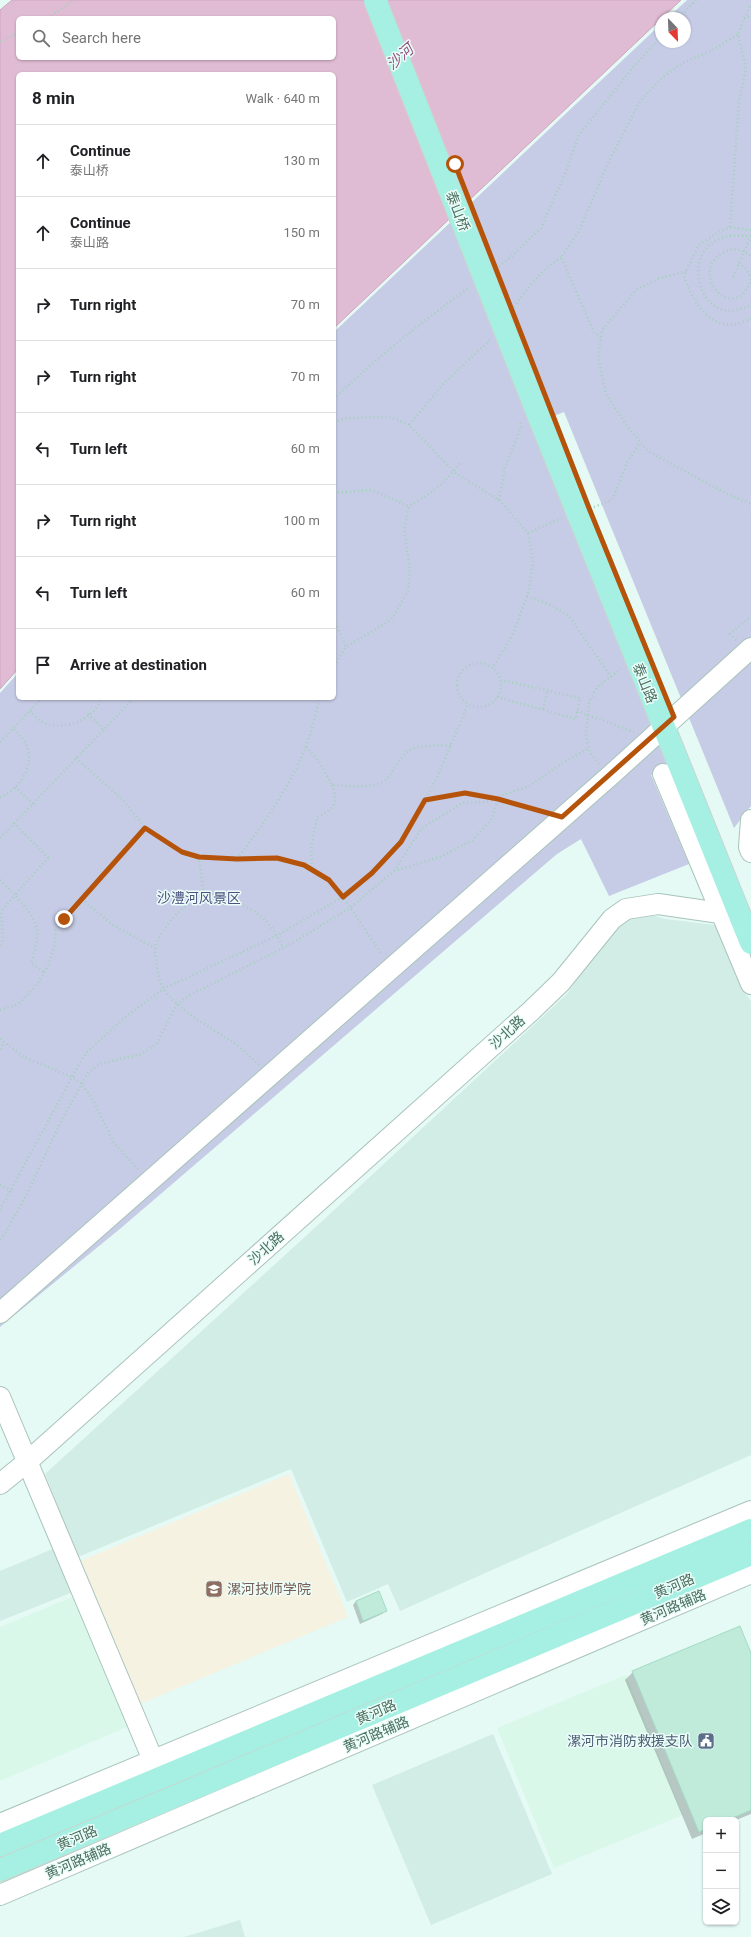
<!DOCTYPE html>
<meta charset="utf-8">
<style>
:root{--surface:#fff;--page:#f6f6f6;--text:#202124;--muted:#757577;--line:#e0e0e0}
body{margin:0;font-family:Roboto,"Noto Sans SC",sans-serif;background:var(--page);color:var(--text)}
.controls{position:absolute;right:12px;bottom:12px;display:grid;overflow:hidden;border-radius:6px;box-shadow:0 1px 3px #0004}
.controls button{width:36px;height:36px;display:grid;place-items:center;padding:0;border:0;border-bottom:1px solid var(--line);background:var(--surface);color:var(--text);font:20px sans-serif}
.compass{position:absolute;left:655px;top:12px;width:36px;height:36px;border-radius:50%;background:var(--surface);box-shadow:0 1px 3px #0004;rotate:157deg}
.stop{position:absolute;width:12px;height:12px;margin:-9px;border:3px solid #b45309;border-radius:50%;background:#fff}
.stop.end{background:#b45309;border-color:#fff;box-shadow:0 1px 4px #0008}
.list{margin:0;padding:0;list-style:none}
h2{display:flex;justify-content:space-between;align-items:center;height:52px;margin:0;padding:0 16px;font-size:17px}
h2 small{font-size:13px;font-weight:400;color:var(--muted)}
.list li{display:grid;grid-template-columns:26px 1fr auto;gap:12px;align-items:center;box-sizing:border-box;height:72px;padding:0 16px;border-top:1px solid var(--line)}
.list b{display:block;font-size:15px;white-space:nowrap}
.list p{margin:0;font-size:13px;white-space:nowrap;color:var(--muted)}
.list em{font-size:13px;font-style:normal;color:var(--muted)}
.icon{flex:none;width:22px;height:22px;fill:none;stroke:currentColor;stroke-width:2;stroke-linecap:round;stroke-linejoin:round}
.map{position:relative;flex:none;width:751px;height:1937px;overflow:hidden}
.search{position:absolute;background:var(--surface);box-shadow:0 1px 3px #0004;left:16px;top:16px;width:320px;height:44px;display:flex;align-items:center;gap:10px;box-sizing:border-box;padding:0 14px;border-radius:6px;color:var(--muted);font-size:15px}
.panel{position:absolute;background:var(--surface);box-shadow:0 1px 3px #0004;left:16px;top:72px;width:320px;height:628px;border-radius:6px}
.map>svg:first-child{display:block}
</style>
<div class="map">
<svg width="751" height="1937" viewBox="0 0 751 1937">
<rect width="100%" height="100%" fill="#e5f9f5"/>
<path fill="#d2ede6" d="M 650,914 L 665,919 L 715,925 L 741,988 L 751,1001 L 751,1455 L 400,1611 L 388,1584 L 347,1602 L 291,1469 L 78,1557 L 45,1474 L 319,1224 L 566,995 L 618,922 Z
M 55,1548 L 73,1592 L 0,1621 L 0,1571 Z
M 493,1734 L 552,1874 L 431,1925 L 372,1785 Z
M 240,1920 L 245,1937 L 184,1937 Z"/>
<path fill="#daf8e9" d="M 72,1597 L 127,1727 L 0,1781 L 0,1627 Z
M 626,1675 L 683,1815 L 554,1868 L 497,1728 Z"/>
<path fill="#f6f2e2" d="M 289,1474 L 348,1617 L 140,1704 L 80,1561 Z"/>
<path fill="#c6cce5" d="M 687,0 L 751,0 L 751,806 L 734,828 L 564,412 L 531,425 L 669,769 L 651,775 L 689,864 L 609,896 L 581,839 L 557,854 L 121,1228 L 0,1327 L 0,693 L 18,673 L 18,698 L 334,698 L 334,332 L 661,24 L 661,42 L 685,42 L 685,18 L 668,18 Z"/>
<path fill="#e0bcd4" stroke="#d1a4c1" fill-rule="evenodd" d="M 12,0 L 681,0 L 334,328 L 334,74 L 18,74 L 18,669 L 0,689 L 0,10 ZM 18,18 L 334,18 L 334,58 L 18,58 Z"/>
<path fill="#0003" d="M 379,1592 L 386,1611 L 382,1614 L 360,1624 L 353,1605 L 356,1601 Z
M 751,1655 L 751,1814 L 736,1820 L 706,1820 L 706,1833 L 692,1839 L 625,1680 L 633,1672 Z"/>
<path fill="#c0ebda" stroke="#a3dcc4" d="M 379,1591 L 387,1611 L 363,1621 L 356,1601 Z
M 740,1626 L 751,1653 L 751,1810 L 728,1820 L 706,1820 L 706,1829 L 699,1832 L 632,1671 Z"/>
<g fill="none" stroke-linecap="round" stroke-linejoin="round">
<defs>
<path id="minor" d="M 663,774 L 751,984
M 751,820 L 749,847 L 751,852
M 0,1313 L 612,774 L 751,648
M 0,1397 L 153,1760
M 0,1484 L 27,1462 L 531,1011 L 561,982 L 612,919 L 626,909 L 658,904 L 720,913
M 0,1824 L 751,1511
M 0,1895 L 751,1573"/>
<path id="major" d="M 541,422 L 751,943
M 0,1845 L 751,1530
M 0,1870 L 751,1554"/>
</defs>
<use href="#minor" stroke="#a8c4ba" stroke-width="22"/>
<use href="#major" stroke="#cad4cf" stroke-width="24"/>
<path stroke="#a4d0bd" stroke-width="2.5" stroke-dasharray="1 3" stroke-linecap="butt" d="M 48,18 L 75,0
M 679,18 L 696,0
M 744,18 L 751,16
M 0,42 L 18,33
M 730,227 L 739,100 L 746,69 L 738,34 L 751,4
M 751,230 L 730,227 L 717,233 L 698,246 L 684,276 C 691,298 706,325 733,325 C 738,324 746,321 751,319
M 751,236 C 744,236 735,235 729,236 C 679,245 696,319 737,310 C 742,308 747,308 751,304
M 739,263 L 747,270 L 751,280 C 734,327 687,272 723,253 C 733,247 742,249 751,256
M 499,266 L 512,256 L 541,228 L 567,169 L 578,136 L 635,65 L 661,37
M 686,271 L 658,279 L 636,290 L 602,330 L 598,357 L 606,394 L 627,426 L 648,451 L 725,493 L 751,504
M 733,277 L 751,236
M 514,307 C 527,288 542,270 561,257
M 601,337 L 594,332 L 561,257 L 579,231 L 609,161 L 640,101 L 662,78 L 682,63 L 711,51 L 738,34
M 490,340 L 445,382 L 409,425 L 454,472 L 499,500 L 528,533 L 533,559 L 529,591 L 513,634 L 493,667
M 334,399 C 376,358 423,321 470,287
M 334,422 L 348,418 L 390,417 L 409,425
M 334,493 L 371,490 L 409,506 C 430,494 448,482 461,461
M 499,500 L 505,468 L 521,427 L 520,420
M 594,507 L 612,500 L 627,463 L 640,442
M 528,533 L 562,518
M 527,596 L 551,605 L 569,616 L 611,677
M 334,619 L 346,647
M 736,640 L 730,634 L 751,616
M457 685a22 22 0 1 1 44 0a22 22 0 1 1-44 0Z
M 334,666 L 346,647 L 391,620 L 408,591 L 410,568 L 404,530 L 409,506
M 497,697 L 576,719 L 580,698 L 501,680
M 543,709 L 548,689
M 30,711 C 34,715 39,721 44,723 C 64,731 95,720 101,698
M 577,711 L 634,732
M 88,714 L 104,730
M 0,742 L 42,698
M 306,747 L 319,761 L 332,785 C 350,786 378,791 390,775 C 397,766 401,755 412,749 C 419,745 442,746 451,745
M 76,758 L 123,800 L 145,828 L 182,852 L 210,859 L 277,858 L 304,865 L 329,880 L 343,897 L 382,955
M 599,764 L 590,752 L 586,736 L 589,702 L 597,687 L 621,669
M 15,787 L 33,804
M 0,797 C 19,791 35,765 27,746 C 24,739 18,734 13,729
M 425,800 L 465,793 L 498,799 L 545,812
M 14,823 L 48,858 L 15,895 C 38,922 43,928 31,963 L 45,973
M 0,838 L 134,698
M 199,857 L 204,895
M 237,859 C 263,824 289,789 305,748 C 312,732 315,714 320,698
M 312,868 L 311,848 L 317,817 C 335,809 338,803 332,785
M 394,871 L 440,857 L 473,840 L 492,818 L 498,799 L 503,795 L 529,786 L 561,764 L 589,748
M 0,880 L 15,895 L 1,912 L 3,940 L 0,945
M 82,899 L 113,925 L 155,948
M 0,1010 C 6,1008 15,1006 20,1002 C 42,983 55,958 56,930 L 145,828
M 0,1039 L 24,1057 L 72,1077 L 81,1083 L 93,1100 L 114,1143 L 138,1169
M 0,1049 L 4,1042
M 259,1065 C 251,1058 243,1049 234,1043 C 210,1027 182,1013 164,990 C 159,983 155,958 155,949 C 156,934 189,896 205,895 C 211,895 219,899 225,900 C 256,908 270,919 283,948
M 0,1185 L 12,1191
M 0,1210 L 78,1066 L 87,1052 L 124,1018 L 163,989 L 278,935 L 343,897 L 372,873 L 401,842 L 437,778 L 468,704
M 0,1239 L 4,1235 L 27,1194 L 62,1119 L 88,1073 L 100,1064 L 141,1054 L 157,1043 L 177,1004 L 192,994 L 289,945 L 350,908 L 394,871 L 422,828 L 462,803 L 485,802 L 498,799"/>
<use href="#minor" stroke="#fff" stroke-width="20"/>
<use href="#major" stroke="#a5f0e3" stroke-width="22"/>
<defs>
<path id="major-bridge" d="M 375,0 L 541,422"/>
</defs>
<use href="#major-bridge" stroke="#cad4cf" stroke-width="24" stroke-linecap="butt"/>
<use href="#major-bridge" stroke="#a5f0e3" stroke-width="22"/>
</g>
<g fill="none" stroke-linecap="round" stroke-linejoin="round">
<path stroke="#b45309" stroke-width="5" d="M 64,919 L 145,828 L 182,852 L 199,857 L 237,859 L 277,858 L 304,865 L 329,880 L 343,897 L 372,873 L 401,842 L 425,800 L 465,793 L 498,799 L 562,817 L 674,717 L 589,508 L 455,164"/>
</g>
<defs>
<symbol id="university-square" viewBox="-11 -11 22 22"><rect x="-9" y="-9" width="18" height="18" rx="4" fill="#8d6e63" stroke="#ebfdf9"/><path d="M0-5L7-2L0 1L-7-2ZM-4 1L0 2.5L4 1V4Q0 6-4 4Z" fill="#fff"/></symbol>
<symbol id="civic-square" viewBox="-11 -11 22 22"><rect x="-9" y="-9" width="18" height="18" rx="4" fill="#5c6f8a" stroke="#ebfdf9"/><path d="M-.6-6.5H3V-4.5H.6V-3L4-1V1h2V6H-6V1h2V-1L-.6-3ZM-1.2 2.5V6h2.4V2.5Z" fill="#fff"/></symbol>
</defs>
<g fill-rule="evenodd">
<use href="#university-square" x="204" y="1579" width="20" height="20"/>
<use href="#civic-square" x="696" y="1731" width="20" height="20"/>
</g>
<g text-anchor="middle" stroke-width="3" stroke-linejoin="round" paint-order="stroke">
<g font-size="14" fill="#4d6f60" stroke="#ebfdf9">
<text transform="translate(458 211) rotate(69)" y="5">泰山桥</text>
<text transform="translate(645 683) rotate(68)" y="5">泰山路</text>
<text transform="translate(507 1032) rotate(-42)" y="5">沙北路</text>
<text transform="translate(266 1248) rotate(-42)" y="5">沙北路</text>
<text transform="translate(674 1586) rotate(-23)" y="5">黄河路</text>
<text transform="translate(673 1607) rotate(-23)" y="5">黄河路辅路</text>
<text transform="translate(376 1712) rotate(-23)" y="5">黄河路</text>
<text transform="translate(376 1734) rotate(-23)" y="5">黄河路辅路</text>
<text transform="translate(77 1838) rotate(-23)" y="5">黄河路</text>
<text transform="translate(78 1861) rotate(-23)" y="5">黄河路辅路</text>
</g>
<g font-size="14" fill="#4d527f" stroke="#ebfdf9">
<text x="199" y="903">沙澧河风景区</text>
</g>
<g font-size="14" fill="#785e54" stroke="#ebfdf9" text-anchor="start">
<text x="227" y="1594">漯河技师学院</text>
</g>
<g font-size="14" fill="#4e5e75" stroke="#ebfdf9" text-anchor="end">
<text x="693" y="1746">漯河市消防救援支队</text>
</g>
<g font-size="15" font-style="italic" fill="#93547d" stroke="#ebfdf9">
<text transform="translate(400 57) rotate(-41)" y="5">沙河</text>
</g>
</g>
</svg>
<div class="controls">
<button>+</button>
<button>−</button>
<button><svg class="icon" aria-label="layers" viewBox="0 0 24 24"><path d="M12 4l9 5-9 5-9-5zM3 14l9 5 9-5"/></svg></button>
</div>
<svg class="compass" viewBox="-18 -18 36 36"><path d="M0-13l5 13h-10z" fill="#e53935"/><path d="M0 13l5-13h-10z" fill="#757577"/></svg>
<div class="stop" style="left:455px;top:164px"></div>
<div class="stop end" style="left:64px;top:919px"></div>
<div class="search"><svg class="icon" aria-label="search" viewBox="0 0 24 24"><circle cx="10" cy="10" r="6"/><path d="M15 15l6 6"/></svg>Search here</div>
<section class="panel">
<h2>8 min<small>Walk · 640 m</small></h2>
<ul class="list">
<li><svg class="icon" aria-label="ahead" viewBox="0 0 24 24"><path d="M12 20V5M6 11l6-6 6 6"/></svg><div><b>Continue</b><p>泰山桥</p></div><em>130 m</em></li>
<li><svg class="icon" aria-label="ahead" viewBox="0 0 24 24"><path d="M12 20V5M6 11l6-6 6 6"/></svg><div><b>Continue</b><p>泰山路</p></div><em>150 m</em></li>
<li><svg class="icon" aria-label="right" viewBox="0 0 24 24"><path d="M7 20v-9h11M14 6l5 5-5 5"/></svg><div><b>Turn right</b></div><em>70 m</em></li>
<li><svg class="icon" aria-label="right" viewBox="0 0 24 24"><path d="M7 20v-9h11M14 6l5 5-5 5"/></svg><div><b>Turn right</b></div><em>70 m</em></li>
<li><svg class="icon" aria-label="left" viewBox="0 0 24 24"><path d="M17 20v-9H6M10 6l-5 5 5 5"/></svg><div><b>Turn left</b></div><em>60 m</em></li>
<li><svg class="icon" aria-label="right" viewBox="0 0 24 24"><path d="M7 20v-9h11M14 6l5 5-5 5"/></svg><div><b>Turn right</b></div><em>100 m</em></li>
<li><svg class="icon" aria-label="left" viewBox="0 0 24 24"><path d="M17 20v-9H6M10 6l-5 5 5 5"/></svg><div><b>Turn left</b></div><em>60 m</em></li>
<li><svg class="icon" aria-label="arrive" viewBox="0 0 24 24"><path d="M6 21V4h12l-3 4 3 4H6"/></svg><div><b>Arrive at destination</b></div></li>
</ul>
</section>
</div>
